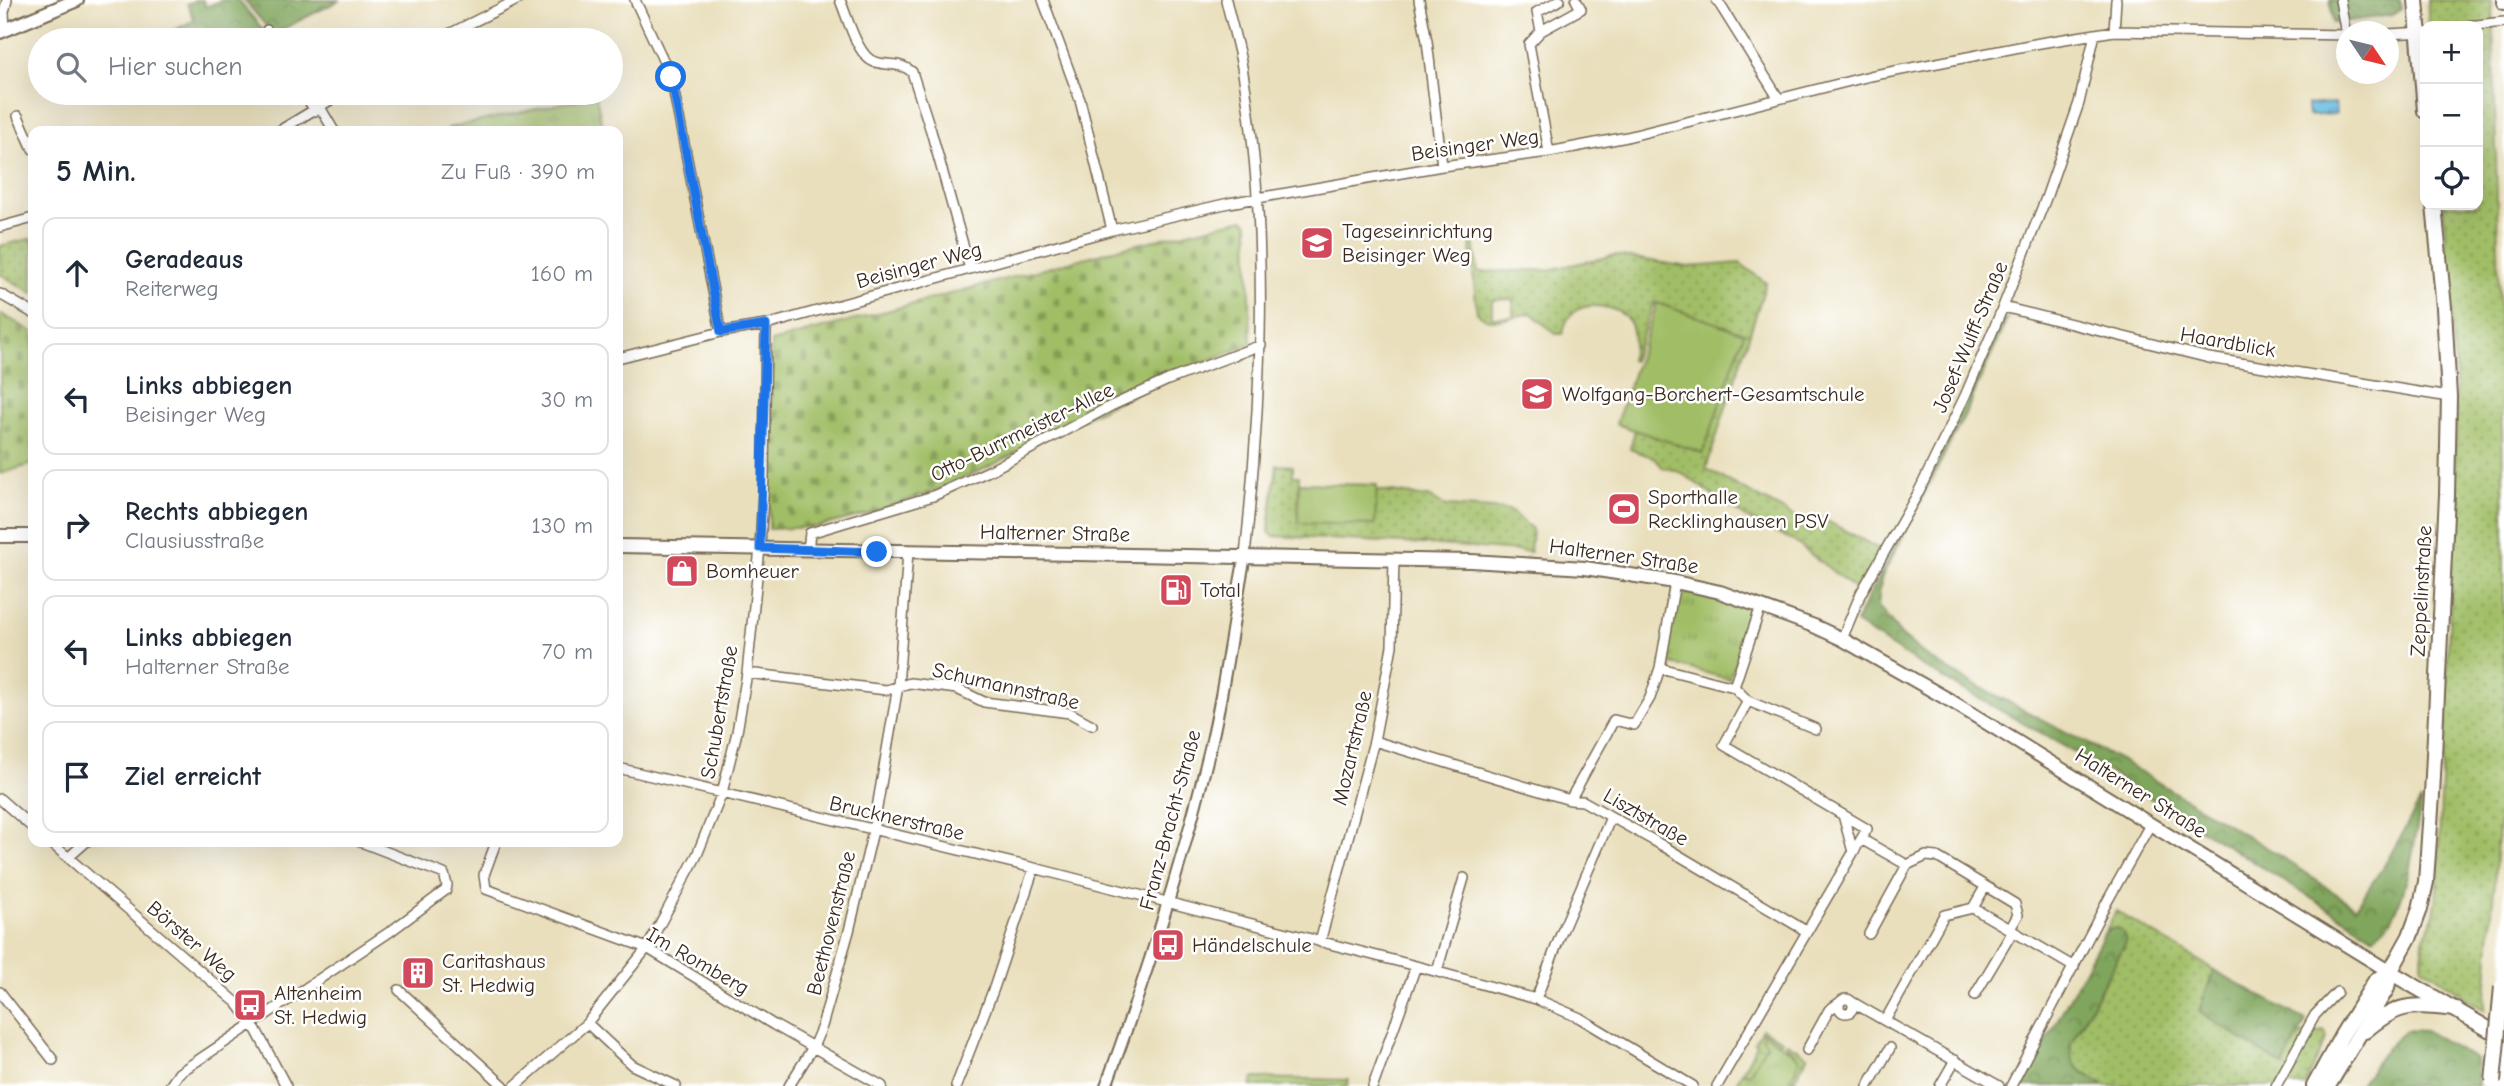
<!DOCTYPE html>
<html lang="de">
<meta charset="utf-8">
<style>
:root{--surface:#fff;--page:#f6f6f7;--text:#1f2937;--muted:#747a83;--line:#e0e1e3}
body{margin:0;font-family:"Comic Neue",sans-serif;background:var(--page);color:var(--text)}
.controls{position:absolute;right:21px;top:21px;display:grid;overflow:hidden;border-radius:14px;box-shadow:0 7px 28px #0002}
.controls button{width:63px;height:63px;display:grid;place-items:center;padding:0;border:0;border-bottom:2px solid var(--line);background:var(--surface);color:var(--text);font:35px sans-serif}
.compass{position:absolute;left:2336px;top:21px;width:63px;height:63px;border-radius:50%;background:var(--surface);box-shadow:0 7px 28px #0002;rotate:125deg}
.stop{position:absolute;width:21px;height:21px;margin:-16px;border:5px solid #1a73e8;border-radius:50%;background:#fff}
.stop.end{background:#1a73e8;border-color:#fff;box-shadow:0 2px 7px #0008}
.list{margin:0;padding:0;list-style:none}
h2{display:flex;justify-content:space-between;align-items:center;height:91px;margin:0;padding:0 28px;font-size:30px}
h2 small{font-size:23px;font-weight:400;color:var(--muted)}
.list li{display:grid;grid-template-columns:46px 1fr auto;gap:21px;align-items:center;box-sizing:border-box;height:112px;margin:0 14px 14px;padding:0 14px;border:2px solid var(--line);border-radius:14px}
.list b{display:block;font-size:26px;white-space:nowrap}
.list p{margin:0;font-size:23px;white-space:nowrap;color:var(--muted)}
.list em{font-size:23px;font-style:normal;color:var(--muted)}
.icon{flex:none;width:38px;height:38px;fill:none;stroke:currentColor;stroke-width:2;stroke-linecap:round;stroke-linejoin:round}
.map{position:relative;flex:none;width:2504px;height:1086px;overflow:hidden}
.search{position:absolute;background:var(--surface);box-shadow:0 7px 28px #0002;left:28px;top:28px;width:595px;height:77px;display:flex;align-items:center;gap:18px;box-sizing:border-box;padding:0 24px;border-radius:38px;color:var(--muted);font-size:26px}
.panel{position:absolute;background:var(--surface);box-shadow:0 7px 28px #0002;left:28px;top:126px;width:595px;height:721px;border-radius:14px}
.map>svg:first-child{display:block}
</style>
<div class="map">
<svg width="2504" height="1086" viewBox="0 0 2504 1086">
<defs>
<pattern id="grass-dots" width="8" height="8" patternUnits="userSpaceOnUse" patternTransform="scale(1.75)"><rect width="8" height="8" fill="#a1be66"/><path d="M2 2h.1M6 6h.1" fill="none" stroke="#849b53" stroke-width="1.8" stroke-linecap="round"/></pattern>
<pattern id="forest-crowns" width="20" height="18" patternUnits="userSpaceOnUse" patternTransform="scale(1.75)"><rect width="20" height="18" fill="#80a55b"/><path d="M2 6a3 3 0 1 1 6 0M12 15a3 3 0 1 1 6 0" fill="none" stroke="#6a874b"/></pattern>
<pattern id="cemetery-stones" width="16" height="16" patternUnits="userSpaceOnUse" patternTransform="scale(1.75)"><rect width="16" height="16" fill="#a1be66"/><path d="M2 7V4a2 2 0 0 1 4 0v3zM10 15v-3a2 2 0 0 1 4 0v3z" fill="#849b53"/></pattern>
<pattern id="park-tufts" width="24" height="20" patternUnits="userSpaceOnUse" patternTransform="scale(1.75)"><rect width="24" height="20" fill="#a1be66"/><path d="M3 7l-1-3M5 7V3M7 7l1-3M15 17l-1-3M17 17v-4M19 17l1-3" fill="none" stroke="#849b53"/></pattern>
<pattern id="water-waves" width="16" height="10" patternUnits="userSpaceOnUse" patternTransform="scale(1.75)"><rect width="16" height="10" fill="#68bee5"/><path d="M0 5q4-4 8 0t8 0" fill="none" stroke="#579bb9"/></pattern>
</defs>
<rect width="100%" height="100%" fill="#fff"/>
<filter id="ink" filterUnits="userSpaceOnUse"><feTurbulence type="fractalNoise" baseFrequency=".0143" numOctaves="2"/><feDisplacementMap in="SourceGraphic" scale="14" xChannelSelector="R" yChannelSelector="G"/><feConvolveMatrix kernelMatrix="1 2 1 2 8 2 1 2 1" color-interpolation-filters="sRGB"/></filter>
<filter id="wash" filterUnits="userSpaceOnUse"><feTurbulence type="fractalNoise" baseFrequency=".00686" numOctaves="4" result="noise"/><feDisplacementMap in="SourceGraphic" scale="28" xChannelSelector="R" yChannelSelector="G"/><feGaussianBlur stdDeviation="1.57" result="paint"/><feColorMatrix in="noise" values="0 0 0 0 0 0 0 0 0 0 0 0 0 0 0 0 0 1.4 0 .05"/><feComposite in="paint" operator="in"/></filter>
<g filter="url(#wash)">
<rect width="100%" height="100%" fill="#e9dfbc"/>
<path fill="url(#grass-dots)" stroke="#6e7442" stroke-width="2" d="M 2427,0 L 2491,0 L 2493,19 L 2504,515 L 2504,745 L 2485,1011 L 2422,966 L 2423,940 L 2434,916 L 2437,890 L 2455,498 L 2456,374 L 2443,205 L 2478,205 L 2478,26 L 2429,26 Z
M 33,238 L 33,293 L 0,274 L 0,246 Z
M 1470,240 L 1474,240 L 1478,272 L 1548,270 L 1616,255 L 1688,267 L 1740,263 L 1766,283 L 1706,469 L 1810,525 L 1816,515 L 1881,550 L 1858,591 L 1791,539 L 1758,525 L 1717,499 L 1689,478 L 1675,470 L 1663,468 L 1655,458 L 1630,449 L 1635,430 L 1703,453 L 1743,333 L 1654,302 L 1633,361 L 1630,360 C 1634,349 1636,331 1629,321 C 1621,307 1590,302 1577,310 C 1568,315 1565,324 1563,334 L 1556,334 L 1531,313 L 1505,319 L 1504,317 L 1513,317 L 1513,299 L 1492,300 L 1492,317 L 1502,317 L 1502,320 L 1488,320 L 1477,313 Z
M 1277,465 L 1293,466 L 1293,476 L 1299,476 L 1298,523 L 1375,525 L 1376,490 L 1428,497 L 1445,506 L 1509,510 L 1532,529 L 1530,552 L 1439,545 L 1273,536 L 1269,532 L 1269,527 Z
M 2116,911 L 2214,970 L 2199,1011 L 2300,1035 L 2325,1031 L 2327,1038 L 2305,1086 L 2104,1086 L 2073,1065 L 2070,1054 L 2071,1043 L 2125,944 L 2110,929 L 2105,932 Z
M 1762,1029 L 1782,1040 L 1780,1043 L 1763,1034 L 1767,1044 L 1749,1074 L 1746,1075 L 1742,1072 L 1757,1044 L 1754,1042 Z
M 1786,1042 L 1808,1056 L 1794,1080 L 1804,1086 L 1795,1086 L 1791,1078 L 1796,1068 L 1794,1052 L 1784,1045 Z"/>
<path fill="url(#forest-crowns)" stroke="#5e683c" stroke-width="2" d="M 195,0 L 203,0 L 206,7 L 222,0 L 238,0 L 265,32 L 236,40 L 153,40 L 195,20 L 187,4 Z
M 244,0 L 340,0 L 273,34 Z
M 2330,0 L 2400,0 L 2401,9 L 2392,15 L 2333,23 Z
M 2007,319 L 1967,410 L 1881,579 L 1878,606 L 1902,636 L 1929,658 L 1966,680 L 2124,762 L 2274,852 L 2356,907 L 2388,859 L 2421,800 C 2416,836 2409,891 2390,922 C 2386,928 2379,933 2374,937 L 2092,762 L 1925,668 L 1855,623 L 1921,494 L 2001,322 Z
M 2115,928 C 2123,930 2127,936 2125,944 L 2071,1043 C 2069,1069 2084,1073 2104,1086 L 2022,1086 L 2105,932 Z
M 2214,970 L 2306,1021 L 2283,1066 L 2199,1011 Z
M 2406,1030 L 2426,1031 L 2476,1059 L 2478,1086 L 2359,1086 L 2387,1047 Z"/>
<path fill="url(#cemetery-stones)" stroke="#6e7442" stroke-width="2" d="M 1243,219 L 1248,223 L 1251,344 L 1161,379 L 988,467 L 937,490 L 868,514 L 816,527 L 769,529 L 771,342 L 1121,248 Z
M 0,313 L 33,332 L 33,464 L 0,474 Z"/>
<path fill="url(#park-tufts)" stroke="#6e7442" stroke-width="2" d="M 596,96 L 603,131 L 449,131 L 448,128 Z
M 1689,592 L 1742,606 L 1747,609 L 1753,621 L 1729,679 L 1665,662 L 1675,601 Z
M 1764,1033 L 1797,1056 L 1799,1061 L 1791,1078 L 1795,1086 L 1734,1086 L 1742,1072 L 1749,1074 L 1767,1044 L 1762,1037 Z"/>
<path fill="#a1be66" stroke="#6e7442" stroke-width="2" d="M 1657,303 L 1744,333 L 1703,453 L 1616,424 Z
M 1299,483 L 1377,485 L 1375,525 L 1298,523 Z
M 1254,1078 L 1349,1080 L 1347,1086 L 1251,1086 Z"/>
<path fill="url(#water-waves)" stroke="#527482" stroke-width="2" d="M 2335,103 L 2336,114 L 2308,116 L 2307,105 Z"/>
</g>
<g filter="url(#ink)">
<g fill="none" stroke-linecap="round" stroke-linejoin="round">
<defs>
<path id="minor" d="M 635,0 L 671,77 L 721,332
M 840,0 C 847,16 858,58 875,62 C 889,66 901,62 912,72 L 931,131 L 970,269
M 1043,0 L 1080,100 L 1112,230
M 1226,0 C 1231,22 1238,45 1242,67 C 1270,230 1262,394 1245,556
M 1419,0 L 1427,41 L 1442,166
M 1717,0 L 1779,99
M 2340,0 L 2346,35
M 2467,26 L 2504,22
M 5,30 L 4,12 L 7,0
M 267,30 L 273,40
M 1541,31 L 1537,12 L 1560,0
M 2114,31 L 2116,0
M 2388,34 L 2424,32
M 437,40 L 517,0
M 304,93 L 315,111
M 320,107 L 334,131
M 18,116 L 33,149
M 279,131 L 342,93
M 1549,152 L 1529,44 L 1541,31 L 1581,9 L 1576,0
M 0,227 L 33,218
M 0,294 L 33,313
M 2003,307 L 2209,358 L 2449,397
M 618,358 L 721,332 L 766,325 L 1112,230 L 1229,203 L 1442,166 L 1549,152 L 1627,137 L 1870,76 L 2040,43 L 2114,31 L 2346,35
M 808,550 L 810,533 L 933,496 L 991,470 L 1111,406 L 1168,380 L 1261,345
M 1842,639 L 1861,593 L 1917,495 L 1965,396 L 2003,307 L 2046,198 L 2079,103 L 2095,34
M 1660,668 L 1734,687 L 1761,606
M 747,673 L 886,690 L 910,683 L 957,689 L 984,702 L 1070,713 L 1092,725
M 1734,687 L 1748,701 L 1816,729
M 1374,741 L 1570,800 L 1583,801 L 1658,843 L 1806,931
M 618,768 L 1034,868 L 1416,966 L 1536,999 L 1580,1018 L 1693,1086
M 0,799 L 33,828
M 1570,800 L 1614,720 L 1634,725 L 1650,698 L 1660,668 L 1675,582
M 1843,815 L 1853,852
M 1861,839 L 1907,865 L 1926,856 L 1937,857 L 2015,904 L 2018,915 L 2010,929
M 50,842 L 237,1003 L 253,1024 L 286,1086
M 496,842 L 484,875 L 486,889 L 647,948 L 774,1025 L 882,1086
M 69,857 L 86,842
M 1973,908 L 1985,887
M 1869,934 L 1907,865
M 1320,942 L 1374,741 L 1392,646 L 1394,559
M 1437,971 L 1464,878
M 399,990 L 504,1086
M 0,992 L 53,1060
M 1975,995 L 2013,931
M1839 1006a7 7 0 1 1 14 0a7 7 0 1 1-14 0Z
M 1536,999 L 1561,934 L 1611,817
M 1852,1002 L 1999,1086
M 1886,1019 L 1944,915 L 1973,908 L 2074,967
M 587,1023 L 632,1065 L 676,1086
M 1807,1050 L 1829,1010 L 1839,1003
M 170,1086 L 179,1073 L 391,931 L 446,890 L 447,885 L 444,874 L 361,842
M 515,1086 L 587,1023 L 647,948 L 697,855 L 722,793 L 737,732 L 747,673 L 760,548 L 764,476 L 766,325
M 789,1086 L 813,1047 L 822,1026 L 849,931 L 873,831 L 898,686 L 908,552
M 956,1086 L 994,988 L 1034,868
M 1373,1086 L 1416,966
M 1717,1086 L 1867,829 L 1724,745 L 1748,701
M 1868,1086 L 1890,1048
M 1940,1086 L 1955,1060
M 2011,1086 L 2108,900 L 2151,823
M 2276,1086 L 2315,1015 L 2337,992"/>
<path id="tertiary" d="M 1106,1086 C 1148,972 1184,858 1212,740 C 1226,679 1233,617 1245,556"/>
<path id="secondary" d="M 0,32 L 77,0
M 0,536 L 33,536
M 618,546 L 1471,561 L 1585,568 L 1675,582 L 1720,592 L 1814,626 L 1842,639 L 1951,701 L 2390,972"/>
<path id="primary" d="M 2416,0 L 2425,111
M 2434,205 L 2444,308 L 2449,397 L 2447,495 L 2432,795 L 2426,882 L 2420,909 L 2410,936 L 2390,972 L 2504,1038"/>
<path id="trunk" d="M 2504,0 L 2504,2
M 2365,1031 C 2400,1001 2413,1005 2456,1009
M 2314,1086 L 2342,1035 L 2376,980 L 2390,972
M 2328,1086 L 2387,988 L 2390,972
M 2502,1086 L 2504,1049"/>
</defs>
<use href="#minor" stroke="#786955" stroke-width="12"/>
<use href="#tertiary" stroke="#786955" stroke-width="14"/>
<use href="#secondary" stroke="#786955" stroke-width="16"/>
<use href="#primary" stroke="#786955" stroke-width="18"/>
<use href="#trunk" stroke="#786955" stroke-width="18"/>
<use href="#minor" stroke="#fff" stroke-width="9"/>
<use href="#tertiary" stroke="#fff" stroke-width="10"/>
<use href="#secondary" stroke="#fff" stroke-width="12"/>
<use href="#primary" stroke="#fff" stroke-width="14"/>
<use href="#trunk" stroke="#fff" stroke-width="14"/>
<defs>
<path id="trunk-bridge" d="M 2493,1082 L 2502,987"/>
</defs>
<use href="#trunk-bridge" stroke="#786955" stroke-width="18" stroke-linecap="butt"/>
<use href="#trunk-bridge" stroke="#fff" stroke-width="14"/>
</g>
</g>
<g fill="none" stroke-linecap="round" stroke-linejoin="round" filter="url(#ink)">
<path stroke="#1a73e8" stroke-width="9" d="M 671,77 L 721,332 L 766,325 L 760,548 L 877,552"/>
</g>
<defs>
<symbol id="school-square" viewBox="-11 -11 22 22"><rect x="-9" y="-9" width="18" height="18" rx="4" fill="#d1495b" stroke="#fff"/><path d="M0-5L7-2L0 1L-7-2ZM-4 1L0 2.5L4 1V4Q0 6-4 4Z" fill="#fff"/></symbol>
<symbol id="stadium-square" viewBox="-11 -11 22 22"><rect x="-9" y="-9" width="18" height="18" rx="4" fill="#d1495b" stroke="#fff"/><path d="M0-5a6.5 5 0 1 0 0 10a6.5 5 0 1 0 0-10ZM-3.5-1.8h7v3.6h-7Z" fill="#fff"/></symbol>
<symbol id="shop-square" viewBox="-11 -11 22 22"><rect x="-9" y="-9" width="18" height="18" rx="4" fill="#d1495b" stroke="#fff"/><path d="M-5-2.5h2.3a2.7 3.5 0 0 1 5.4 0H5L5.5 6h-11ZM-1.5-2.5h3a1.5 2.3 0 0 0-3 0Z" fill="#fff"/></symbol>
<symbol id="fuel-square" viewBox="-11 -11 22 22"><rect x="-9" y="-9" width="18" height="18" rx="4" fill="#d1495b" stroke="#fff"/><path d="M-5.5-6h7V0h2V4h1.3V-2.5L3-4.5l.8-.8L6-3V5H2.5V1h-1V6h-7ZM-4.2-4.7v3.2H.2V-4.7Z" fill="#fff"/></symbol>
<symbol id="bus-square" viewBox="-11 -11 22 22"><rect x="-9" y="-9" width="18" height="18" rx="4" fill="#d1495b" stroke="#fff"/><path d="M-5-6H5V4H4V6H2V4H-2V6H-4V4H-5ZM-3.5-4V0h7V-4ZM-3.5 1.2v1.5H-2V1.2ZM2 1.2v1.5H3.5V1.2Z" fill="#fff"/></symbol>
<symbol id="building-square" viewBox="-11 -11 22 22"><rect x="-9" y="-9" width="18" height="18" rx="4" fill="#d1495b" stroke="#fff"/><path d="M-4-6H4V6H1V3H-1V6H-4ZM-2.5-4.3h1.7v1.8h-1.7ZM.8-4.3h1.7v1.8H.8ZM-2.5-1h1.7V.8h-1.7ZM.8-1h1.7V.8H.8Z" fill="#fff"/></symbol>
</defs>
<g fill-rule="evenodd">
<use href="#school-square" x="1298" y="224" width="38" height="38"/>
<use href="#school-square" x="1518" y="375" width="38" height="38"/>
<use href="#stadium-square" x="1605" y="490" width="38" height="38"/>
<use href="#shop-square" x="663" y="552" width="38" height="38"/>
<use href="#fuel-square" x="1157" y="571" width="38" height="38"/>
<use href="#bus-square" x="1149" y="926" width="38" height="38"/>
<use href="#building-square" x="399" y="954" width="38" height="38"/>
<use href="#bus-square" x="231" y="986" width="38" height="38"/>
</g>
<g text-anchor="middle" stroke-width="5" stroke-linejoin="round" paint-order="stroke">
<g font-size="21" fill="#3b2a1e" stroke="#fff">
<text transform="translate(1475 145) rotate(-8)" y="7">Beisinger Weg</text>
<text transform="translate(919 265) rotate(-15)" y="7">Beisinger Weg</text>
<text transform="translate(1970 337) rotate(-67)" y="7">Josef-Wulff-Straße</text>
<text transform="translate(2228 342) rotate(10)" y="7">Haardblick</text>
<text transform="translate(1022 432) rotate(-26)" y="7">Otto-Burrmeister-Allee</text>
<text transform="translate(1055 533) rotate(1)" y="7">Halterner Straße</text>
<text transform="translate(1624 556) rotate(8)" y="7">Halterner Straße</text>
<text transform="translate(2421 591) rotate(-87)" y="7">Zeppelinstraße</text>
<text transform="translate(1006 686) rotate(13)" y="7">Schumannstraße</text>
<text transform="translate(719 712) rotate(-80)" y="7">Schubertstraße</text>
<text transform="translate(1352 748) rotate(-77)" y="7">Mozartstraße</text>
<text transform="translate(2141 793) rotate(32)" y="7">Halterner Straße</text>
<text transform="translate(1646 817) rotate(30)" y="7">Lisztstraße</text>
<text transform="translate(897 818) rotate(13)" y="7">Brucknerstraße</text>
<text transform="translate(1170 820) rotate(-75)" y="7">Franz-Bracht-Straße</text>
<text transform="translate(831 923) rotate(-76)" y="7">Beethovenstraße</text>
<text transform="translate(192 941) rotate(41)" y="7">Börster Weg</text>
<text transform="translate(698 961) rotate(30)" y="7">Im Romberg</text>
</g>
<g font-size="21" fill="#3b2a1e" stroke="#fff" text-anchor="start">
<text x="1342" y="238">Tageseinrichtung<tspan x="1342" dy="24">Beisinger Weg</tspan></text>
<text x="1562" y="401">Wolfgang-Borchert-Gesamtschule</text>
<text x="1648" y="504">Sporthalle<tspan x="1648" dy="24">Recklinghausen PSV</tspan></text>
<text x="706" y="578">Bomheuer</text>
<text x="1200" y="597">Total</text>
<text x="1192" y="952">Händelschule</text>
<text x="442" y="968">Caritashaus<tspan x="442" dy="24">St. Hedwig</tspan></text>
<text x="274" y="1000">Altenheim<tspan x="274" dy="24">St. Hedwig</tspan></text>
</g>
</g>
</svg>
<div class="controls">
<button>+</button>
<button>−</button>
<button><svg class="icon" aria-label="locate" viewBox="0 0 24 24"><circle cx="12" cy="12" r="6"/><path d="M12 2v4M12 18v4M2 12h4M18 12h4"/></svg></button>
</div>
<svg class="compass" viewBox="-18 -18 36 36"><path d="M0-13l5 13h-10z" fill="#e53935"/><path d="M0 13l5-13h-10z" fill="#747a83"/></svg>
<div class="stop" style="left:671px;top:77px"></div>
<div class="stop end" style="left:877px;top:552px"></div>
<div class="search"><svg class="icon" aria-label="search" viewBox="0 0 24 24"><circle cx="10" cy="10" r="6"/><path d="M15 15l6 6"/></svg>Hier suchen</div>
<section class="panel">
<h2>5 Min.<small>Zu Fuß · 390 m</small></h2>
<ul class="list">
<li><svg class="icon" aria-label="ahead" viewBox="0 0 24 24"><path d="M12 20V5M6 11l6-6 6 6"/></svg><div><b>Geradeaus</b><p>Reiterweg</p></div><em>160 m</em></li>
<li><svg class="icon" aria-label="left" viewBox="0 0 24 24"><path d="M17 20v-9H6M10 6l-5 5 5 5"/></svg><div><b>Links abbiegen</b><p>Beisinger Weg</p></div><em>30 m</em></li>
<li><svg class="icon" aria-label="right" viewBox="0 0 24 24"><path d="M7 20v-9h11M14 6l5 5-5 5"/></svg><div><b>Rechts abbiegen</b><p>Clausiusstraße</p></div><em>130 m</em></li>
<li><svg class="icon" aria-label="left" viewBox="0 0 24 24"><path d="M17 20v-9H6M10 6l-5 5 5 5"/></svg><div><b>Links abbiegen</b><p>Halterner Straße</p></div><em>70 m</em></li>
<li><svg class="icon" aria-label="arrive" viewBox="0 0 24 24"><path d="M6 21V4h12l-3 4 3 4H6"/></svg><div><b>Ziel erreicht</b></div></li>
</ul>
</section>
</div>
